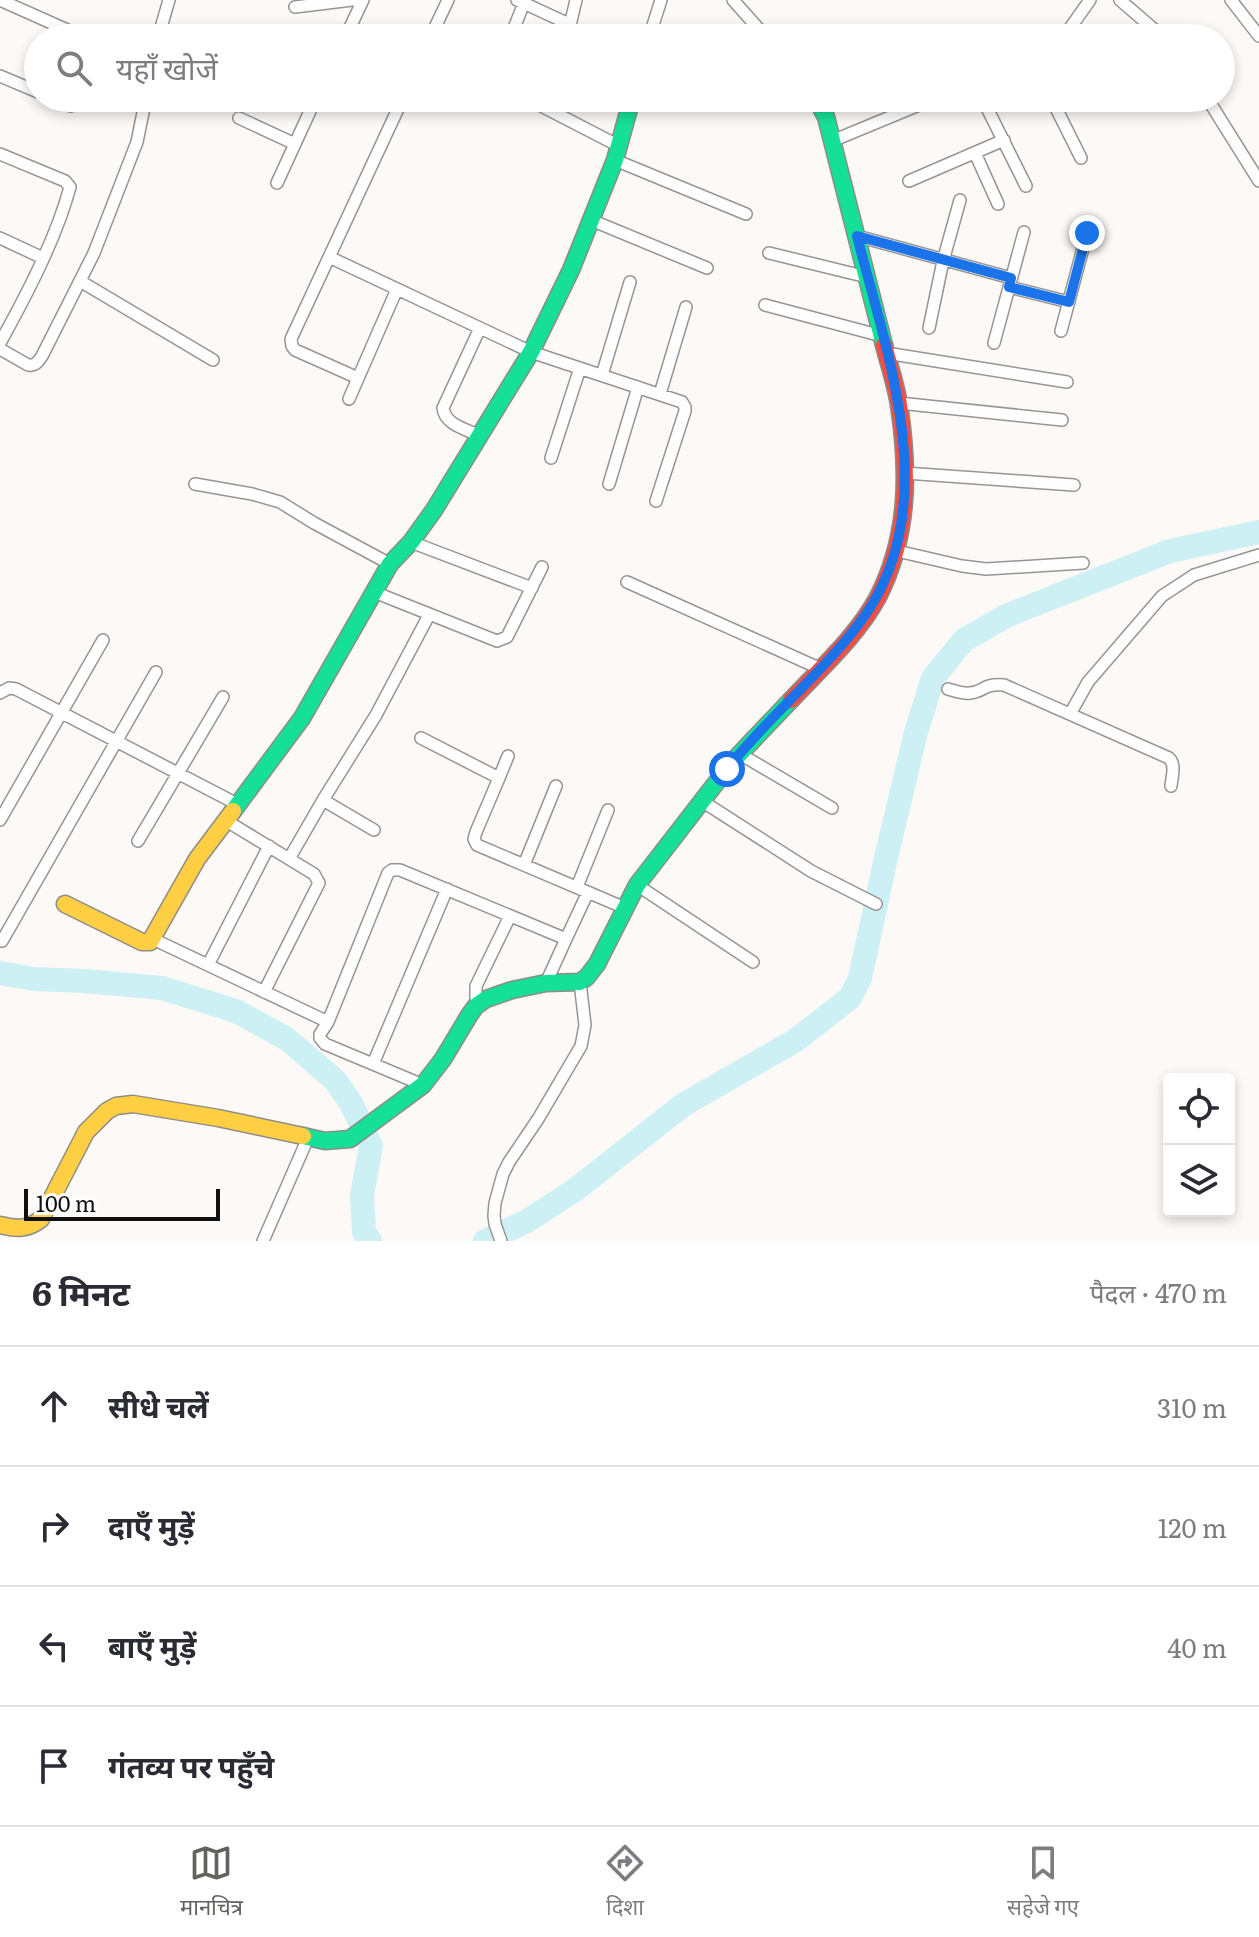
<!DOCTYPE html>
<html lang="hi">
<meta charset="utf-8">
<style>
:root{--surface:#fff;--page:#f7f7f7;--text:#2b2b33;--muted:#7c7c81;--line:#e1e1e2;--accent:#636260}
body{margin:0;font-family:Literata,"Noto Sans Devanagari",serif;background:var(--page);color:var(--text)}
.controls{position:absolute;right:24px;bottom:24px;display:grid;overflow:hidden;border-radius:8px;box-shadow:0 4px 12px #0003}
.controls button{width:72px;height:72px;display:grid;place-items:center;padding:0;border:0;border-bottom:2px solid var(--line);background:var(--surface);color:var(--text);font:40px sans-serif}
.scale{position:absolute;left:24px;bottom:20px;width:196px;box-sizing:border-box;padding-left:8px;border:4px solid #101010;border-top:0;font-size:22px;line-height:28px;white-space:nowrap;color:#101010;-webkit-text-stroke:6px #fff;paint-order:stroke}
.stop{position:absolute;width:24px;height:24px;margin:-18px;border:6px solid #1a73e8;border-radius:50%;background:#fff}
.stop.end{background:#1a73e8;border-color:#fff;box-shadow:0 2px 8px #0008}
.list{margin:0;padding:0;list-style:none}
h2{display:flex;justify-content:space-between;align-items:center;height:104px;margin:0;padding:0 32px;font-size:34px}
h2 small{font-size:26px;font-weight:400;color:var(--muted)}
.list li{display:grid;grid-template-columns:52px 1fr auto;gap:24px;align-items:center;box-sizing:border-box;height:120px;padding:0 32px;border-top:2px solid var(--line)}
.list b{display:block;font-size:30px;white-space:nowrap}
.list em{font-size:26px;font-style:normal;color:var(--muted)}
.icon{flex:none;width:44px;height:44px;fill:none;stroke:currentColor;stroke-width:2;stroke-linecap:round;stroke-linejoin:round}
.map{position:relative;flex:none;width:1259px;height:1241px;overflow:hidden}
.search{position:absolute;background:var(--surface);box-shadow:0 4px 12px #0003;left:24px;right:24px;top:24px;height:88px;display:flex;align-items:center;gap:20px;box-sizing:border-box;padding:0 28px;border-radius:44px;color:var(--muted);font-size:30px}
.sheet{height:584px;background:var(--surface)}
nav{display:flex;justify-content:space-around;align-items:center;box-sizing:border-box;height:112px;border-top:2px solid var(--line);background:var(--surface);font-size:22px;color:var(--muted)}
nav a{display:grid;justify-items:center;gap:4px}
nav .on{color:var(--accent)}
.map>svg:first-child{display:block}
</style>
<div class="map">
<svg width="1259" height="1241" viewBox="0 0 1259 1241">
<rect width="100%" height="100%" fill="#fcf9f6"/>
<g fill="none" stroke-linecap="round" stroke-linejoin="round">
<path stroke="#cdf0f5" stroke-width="24" d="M 0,973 L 34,979 L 85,981 L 162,988 L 236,1011 L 287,1039 L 335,1080 L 351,1103 L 371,1146 L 362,1195 L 364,1232 L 370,1241
M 485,1241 L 527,1221 L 575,1190 L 683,1105 L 796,1040 L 850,998 L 860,978 L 886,858 L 916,732 L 933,678 L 964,640 L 1008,615 L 1170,551 L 1259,532"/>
<defs>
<path id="street" d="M 0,0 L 74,33
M 517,0 L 571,25
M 733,0 L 767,38
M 1120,0 L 1164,38
M 1231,0 L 1259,36
M 295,7 L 352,0
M 158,38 L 169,0
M 345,38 L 363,0
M 430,38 L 448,0
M 510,38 L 524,3
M 567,38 L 576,0
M 649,38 L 661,0
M 1063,38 L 1090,0
M 0,76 L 38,92
M 53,98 L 71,106
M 526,98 L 619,146
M 982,98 L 1026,186
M 1051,98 L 1081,158
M 1207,98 L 1259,181
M 239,118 L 295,144
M 832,141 L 936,98
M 975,153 L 998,204
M 0,154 L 65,181 L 70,187 C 56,239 26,296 0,343
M 615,160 L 746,214
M 909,181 L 1004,140
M 277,183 L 316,98
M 591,220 L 707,268
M 857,236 L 1011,278
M 0,238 L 43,258
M 769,253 L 867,277
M 329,257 L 531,352 L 682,402 L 685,407 L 685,411 L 656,501
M 80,281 L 213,360
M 1009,287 L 1069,302
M 765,305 L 882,336
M 480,328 L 443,408 C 445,425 466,429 480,436
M 929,328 L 943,261 L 960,200
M 1061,331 L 1087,233
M 994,343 L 1024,232
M 0,349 L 28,365 C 35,366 38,362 42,356 L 94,253 L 137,142 L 146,98
M 886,353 L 1067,382
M 602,375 L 630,282
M 358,378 L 295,350 L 292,346 L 291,339 L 403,98
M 660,394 L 686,307
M 349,399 L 397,289
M 899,403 L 1062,420
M 551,458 L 580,368
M 905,473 L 1074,485
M 195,484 L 252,494 L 280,502 L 314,523 L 390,564
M 609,484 L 638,387
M 411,542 L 532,588
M 897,551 L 962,566 L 986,569 L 1083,563
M 627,582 L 821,669
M 374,592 L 497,641 L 507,637 L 542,567
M 948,689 C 955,691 963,694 970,693 C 984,692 983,683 1004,685 L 1169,758 C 1176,765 1172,776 1171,786
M 0,693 L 9,688 L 16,689 L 237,804
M 1070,714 L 1088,682 L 1162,596 L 1194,575 L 1259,555
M 421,738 L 499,778 L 508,756
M 740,754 L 832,808
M 499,778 L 476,832 L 474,839 L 477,845 L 625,908
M 323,800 L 374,830
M 702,801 L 811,871 L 876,904
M 0,820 L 103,640
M 225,820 L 314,874 L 319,883 L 264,992
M 138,841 L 223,697
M 289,859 L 323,800 L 376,715 L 429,615
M 524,865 L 556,786
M 637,885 L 753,962
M 577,887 L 608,810
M 153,939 L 328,1022
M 566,939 L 588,892
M 2,941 L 156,672
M 208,965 L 269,846
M 476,1006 L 476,986 L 510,916
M 373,1064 L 447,889
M 423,1085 L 325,1044 L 320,1038 L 320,1034 L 328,1022 L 388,873 L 392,870 L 400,870 L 566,939 L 546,983
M 263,1241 L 308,1138
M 501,1241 L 495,1224 L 494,1216 L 495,1203 L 503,1174 L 509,1162 L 538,1119 L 581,1046 L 585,1025 L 580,982"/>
<path id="fast" d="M 816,98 L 826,117 L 884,345
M 233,811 L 302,718 L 390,564 L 411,542 L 434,510 L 531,352 L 571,270 L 615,160 L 632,98
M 303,1136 L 325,1141 L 350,1139 L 423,1085 L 443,1059 L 470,1014 L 476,1006 L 486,999 L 512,990 L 546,983 L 580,982 L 587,977 L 597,964 L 637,885 L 733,761 L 791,700"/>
<path id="slow" d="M 65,904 L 142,942 L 150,942 L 197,859 L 233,811
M 0,1225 C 17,1229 27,1230 41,1219 L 86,1132 L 107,1111 L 116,1106 L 133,1104 L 218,1118 L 303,1136"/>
<path id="jam" d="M 791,700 C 821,668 857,636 878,597 C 909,536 909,471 899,405 C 896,385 889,365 884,345"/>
</defs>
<use href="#street" stroke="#969594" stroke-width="14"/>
<use href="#fast" stroke="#8d8c8a" stroke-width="19"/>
<use href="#slow" stroke="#8d8c8a" stroke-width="19"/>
<use href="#jam" stroke="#8d8c8a" stroke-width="19"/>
<use href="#street" stroke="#fffefe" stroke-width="11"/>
<use href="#fast" stroke="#16e098" stroke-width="16"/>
<use href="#slow" stroke="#ffcf43" stroke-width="16"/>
<use href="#jam" stroke="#f24e42" stroke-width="16"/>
</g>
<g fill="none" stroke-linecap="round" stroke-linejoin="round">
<path stroke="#1a73e8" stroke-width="10" d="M 727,769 C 768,717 821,675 861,621 C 945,508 888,358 857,236 L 1011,278 L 1009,287 L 1069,302 L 1087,233"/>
</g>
</svg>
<div class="controls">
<button><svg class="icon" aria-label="locate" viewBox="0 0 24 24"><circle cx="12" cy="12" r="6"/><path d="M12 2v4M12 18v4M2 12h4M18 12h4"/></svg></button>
<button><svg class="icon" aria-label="layers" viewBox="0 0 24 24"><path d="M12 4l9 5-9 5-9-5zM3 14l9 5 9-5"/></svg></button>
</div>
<div class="scale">100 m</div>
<div class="stop" style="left:727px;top:769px"></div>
<div class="stop end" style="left:1087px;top:233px"></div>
<div class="search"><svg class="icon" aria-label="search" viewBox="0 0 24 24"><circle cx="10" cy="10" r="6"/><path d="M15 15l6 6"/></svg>यहाँ खोजें</div>
</div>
<section class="sheet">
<h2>6 मिनट<small>पैदल · 470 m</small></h2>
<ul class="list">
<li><svg class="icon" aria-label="ahead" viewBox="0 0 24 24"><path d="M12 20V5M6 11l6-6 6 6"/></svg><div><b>सीधे चलें</b></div><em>310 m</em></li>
<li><svg class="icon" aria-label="right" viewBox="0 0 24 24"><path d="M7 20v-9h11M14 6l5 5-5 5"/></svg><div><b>दाएँ मुड़ें</b></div><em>120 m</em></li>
<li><svg class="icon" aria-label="left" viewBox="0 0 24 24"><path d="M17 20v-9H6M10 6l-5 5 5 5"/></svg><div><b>बाएँ मुड़ें</b></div><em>40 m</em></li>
<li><svg class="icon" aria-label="arrive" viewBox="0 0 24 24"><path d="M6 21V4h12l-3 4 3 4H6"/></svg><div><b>गंतव्य पर पहुँचे</b></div></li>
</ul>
</section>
<nav>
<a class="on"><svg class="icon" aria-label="map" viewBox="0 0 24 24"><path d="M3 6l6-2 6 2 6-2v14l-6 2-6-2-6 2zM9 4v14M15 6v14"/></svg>मानचित्र</a>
<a><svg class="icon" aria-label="directions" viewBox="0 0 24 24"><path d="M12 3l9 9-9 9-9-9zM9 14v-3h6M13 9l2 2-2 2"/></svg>दिशा</a>
<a><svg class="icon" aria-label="saved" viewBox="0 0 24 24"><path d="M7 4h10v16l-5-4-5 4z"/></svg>सहेजे गए</a>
</nav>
